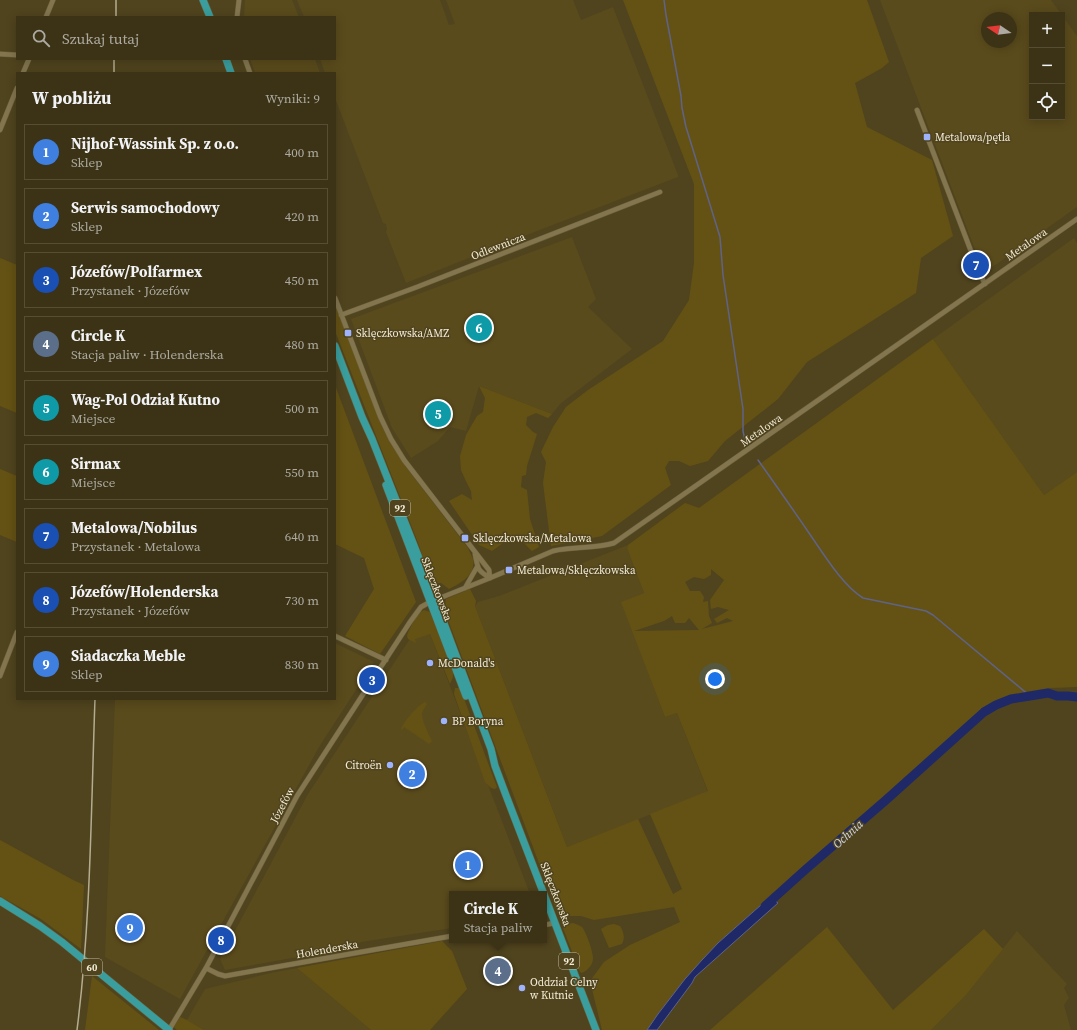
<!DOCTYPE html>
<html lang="pl">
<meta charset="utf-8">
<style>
:root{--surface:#3c3316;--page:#473f23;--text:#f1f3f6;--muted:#acaaa1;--line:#554e35;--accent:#90b9f0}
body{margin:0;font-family:"Source Serif 4",serif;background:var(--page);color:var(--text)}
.controls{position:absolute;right:12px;top:12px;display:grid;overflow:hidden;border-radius:0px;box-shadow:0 2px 10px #0003}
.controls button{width:36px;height:36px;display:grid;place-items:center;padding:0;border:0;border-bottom:1px solid var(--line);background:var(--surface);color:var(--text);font:20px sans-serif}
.compass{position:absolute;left:981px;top:12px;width:36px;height:36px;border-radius:50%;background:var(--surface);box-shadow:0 2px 10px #0003;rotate:283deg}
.you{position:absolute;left:715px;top:679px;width:14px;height:14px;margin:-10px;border:3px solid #fff;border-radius:50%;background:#1a73e8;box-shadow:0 0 0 6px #1a73e833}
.badge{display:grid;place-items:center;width:26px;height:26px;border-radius:50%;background:var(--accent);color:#fff;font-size:13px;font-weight:700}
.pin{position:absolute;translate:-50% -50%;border:2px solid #fff;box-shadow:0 1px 4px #0006}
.popup{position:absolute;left:449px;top:891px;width:98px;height:52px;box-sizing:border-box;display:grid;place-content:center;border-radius:0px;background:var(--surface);filter:drop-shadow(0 1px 3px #0005);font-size:13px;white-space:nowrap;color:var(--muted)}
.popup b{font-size:15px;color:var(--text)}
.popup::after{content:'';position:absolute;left:50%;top:100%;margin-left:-8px;border:8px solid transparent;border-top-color:var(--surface)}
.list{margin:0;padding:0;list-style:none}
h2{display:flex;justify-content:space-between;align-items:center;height:52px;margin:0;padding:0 16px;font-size:17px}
h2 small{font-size:13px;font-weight:400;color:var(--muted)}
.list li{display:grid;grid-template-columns:26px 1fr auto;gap:12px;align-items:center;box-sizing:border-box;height:56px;margin:0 8px 8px;padding:0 8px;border:1px solid var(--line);border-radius:0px}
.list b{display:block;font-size:15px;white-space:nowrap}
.list p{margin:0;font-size:13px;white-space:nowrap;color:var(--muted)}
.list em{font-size:13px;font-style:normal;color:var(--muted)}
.icon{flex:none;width:22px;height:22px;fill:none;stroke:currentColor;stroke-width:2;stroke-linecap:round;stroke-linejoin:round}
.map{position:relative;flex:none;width:1077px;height:1030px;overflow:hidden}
.search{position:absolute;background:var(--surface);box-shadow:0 2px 10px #0003;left:16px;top:16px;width:320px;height:44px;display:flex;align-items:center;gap:10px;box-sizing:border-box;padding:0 14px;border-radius:0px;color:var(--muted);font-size:15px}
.panel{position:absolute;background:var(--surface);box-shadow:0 2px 10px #0003;left:16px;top:72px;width:320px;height:628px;border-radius:0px}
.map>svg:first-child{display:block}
</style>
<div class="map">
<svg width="1077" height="1030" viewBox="0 0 1077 1030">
<rect width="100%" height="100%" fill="#50441e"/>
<path fill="#5a4b1c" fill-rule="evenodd" d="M 245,0 L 292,0 L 299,17 L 244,17 Z
M 297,0 L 440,0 L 449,25 L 455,24 L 446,0 L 573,0 L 581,20 L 613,7 L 678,175 L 678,177 L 542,229 L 406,283 L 386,232 L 387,229 L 386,224 L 383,223 L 335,98 L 335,73 L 325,73 L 320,59 L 335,59 L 335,17 L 304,17 Z
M 880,0 L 1051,0 L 1062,15 L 1032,15 L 1032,117 L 1062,117 L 1062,15 L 1077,36 L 1077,207 L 984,273 ZM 987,18 L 1011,18 L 1011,42 L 987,42 Z
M 250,59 L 315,59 L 320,73 L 255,73 Z
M 572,237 L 596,299 L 588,307 L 632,349 L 560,404 L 552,414 L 479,386 L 466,431 L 450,427 L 438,441 L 411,458 L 392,428 L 351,319 Z
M 1074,238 L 1077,243 L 1077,472 L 1044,495 L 933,339 Z
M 628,545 L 627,548 L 644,593 L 622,602 L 665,717 L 677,713 L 708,792 L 567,847 L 475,606 L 478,602 L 499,596 Z
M 423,616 L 530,894 L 452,894 L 452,928 L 361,942 L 349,948 L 225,970 L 220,959 L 308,794 L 423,619 Z
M 335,643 L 374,662 L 319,747 L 180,999 L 105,957 L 115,699 L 335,699 Z
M 1017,931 L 1067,984 L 1064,988 L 1069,998 L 1064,1005 L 1071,1030 L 931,1030 L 966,995 Z
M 297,968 L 371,1030 L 204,1030 L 187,1020 L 205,989 L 271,973 Z"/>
<path fill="#645214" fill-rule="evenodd" d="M 623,0 L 867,0 L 889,62 L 882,68 L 855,83 L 867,127 L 932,160 L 953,236 L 921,258 L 916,293 L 807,362 L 778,399 L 725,441 L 708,461 L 690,466 L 679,461 L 669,461 L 665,468 L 671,485 L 602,536 L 551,546 L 543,483 L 546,462 L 541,452 L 553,427 L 566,407 L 588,390 L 663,341 L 689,300 L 694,263 L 694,184 Z
M 0,258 L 17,265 L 17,413 L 0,406 Z
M 335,303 L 391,443 L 406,467 L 468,548 C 469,551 472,556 473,559 C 476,575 461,583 449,589 L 441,583 L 432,583 L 417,540 L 335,331 Z
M 933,339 L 1044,495 L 1077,472 L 1077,687 L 1050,688 L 1025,692 L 1024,695 L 992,705 L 980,712 L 919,768 L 871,808 L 845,831 L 825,851 L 805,866 L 718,943 L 685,979 L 658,1014 L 647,1030 L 602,1030 L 590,981 L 604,962 L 630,945 L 680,922 L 674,907 L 594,920 L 581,916 L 567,916 L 558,914 L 444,609 L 446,599 L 470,589 L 476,601 L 475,606 L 567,847 L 638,819 L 673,894 L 682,889 L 650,814 L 708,791 L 677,713 L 665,717 L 621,602 L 644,593 L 627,548 L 628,545 L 685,503 L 699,508 ZM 711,569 L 724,580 L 710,600 L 711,609 L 718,607 L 729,610 L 714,619 L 717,623 L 727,618 L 733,621 L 702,629 L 712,623 L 709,616 L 708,601 L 703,602 L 704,597 L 700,591 L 690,591 L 685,582 L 694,577 L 704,579 L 711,575 ZM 672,616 L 675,623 L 685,623 L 689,618 L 699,630 L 634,631 L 664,621 Z
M 335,385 L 416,602 L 380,654 L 345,636 L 374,589 L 364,558 L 335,544 Z
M 479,386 L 552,414 L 548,418 L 536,413 L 527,417 L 526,425 L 533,432 L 537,434 L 527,466 L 526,475 L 522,476 L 521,487 L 527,490 L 530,519 L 539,547 L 532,551 L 524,543 L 513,541 L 503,543 L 492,551 L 479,545 L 449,501 L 462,494 L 472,500 L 471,491 L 465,479 L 461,470 L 460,456 L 466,435 L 477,416 L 483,412 L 485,398 Z
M 0,469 L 17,476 L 17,542 L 0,535 Z
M 424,610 L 430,612 L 453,672 L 453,677 L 450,684 L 430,634 L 415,639 L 416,643 L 408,639 L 407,636 C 409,629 417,613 424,610 Z
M 455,688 L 460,688 L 497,787 L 495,789 L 491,788 L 485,782 L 454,694 Z
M 425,702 L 427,704 C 425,707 423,710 422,713 C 421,719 429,735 432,741 L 429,744 L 404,727 L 402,730 L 401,729 C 404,721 417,706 425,702 Z
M 0,840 L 73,880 L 84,885 L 81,949 L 41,919 L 0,896 Z
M 573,923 C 576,924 579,925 582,927 C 586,932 593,951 593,958 C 593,965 588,970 582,973 L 580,972 L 563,928 L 567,924 Z
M 614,924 L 620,926 C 624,932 625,938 622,944 L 609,948 L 601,929 L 608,925 Z
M 827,927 L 893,1010 L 984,929 L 1003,949 L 966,995 L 931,1030 L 710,1030 Z
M 442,941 L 452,951 L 467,989 L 430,1030 L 371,1030 L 297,968 Z
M 92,976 L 159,1030 L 85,1030 Z
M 180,1017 L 187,1020 L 204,1030 L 177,1030 L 174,1027 Z"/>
<path fill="#202968" stroke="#5f6389" d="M 770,897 L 778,903 L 695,977 L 692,983 L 657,1030 L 647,1030 L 658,1014 L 685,979 L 702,960 L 718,943 Z"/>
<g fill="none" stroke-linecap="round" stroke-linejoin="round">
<path stroke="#5f6389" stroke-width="1.5" d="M 664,0 L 666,15 L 681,96 L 682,108 L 686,127 L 720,237 L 723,275 L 743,409 L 743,431 L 745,440
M 758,460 C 775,484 792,508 809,533 C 823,553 842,585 863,598 L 926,611 L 933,615 L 1030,696"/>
<path stroke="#202968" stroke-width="9" d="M 765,906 L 805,870 L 886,800 L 984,712 L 996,705 L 1011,699 L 1030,696 L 1048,693 L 1057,696 L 1068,696 L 1077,697"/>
<defs>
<path id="minor" d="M 46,17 L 53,0
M 237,17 L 239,0
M 0,54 L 17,55
M 245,59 L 250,73
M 23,73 L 29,59
M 917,110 L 979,272 L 985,284
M 0,130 L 17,88
M 335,298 L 380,416 L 391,439 L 404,460 L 489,570 L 490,578
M 341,315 L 417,287 L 660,192
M 475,554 C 478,569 477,570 490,578
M 465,588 L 477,567
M 335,636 L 386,660
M 0,676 L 17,632
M 544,925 L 555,923
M 206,968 L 218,974 L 225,976 L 452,936
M 169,1030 L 206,968 L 297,796 L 410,622 L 421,607 L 430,602 L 490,578 L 553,551 C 574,546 594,549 614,543 L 1077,219"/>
<path id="primary" d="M 203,0 L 210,17
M 226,59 L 231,73
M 335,346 L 362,417 L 372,439 L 430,586 L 491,749 L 495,766 L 507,798 L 596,1030
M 386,485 L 466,696
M 0,901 L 40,926 L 62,942 L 169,1030"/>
</defs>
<use href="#minor" stroke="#6b603d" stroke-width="5.5"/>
<use href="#primary" stroke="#6b603d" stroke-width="8"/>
<use href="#minor" stroke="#83764f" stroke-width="4.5"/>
<use href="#primary" stroke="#399e9d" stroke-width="7"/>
<path stroke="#b5ad91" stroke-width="1.5" d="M 116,17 L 116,0
M 114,73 L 114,59
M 77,1030 C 91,920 91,809 95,699"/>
</g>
<g fill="#9fb3fd" stroke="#50441e" stroke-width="1.5">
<rect x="923" y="133" width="8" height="8" rx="2"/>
<rect x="344" y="329" width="8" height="8" rx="2"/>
<rect x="461" y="534" width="8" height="8" rx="2"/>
<rect x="505" y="566" width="8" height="8" rx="2"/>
<circle cx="430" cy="663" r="4"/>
<circle cx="444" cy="721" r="4"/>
<circle cx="390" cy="765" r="4"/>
<circle cx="522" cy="988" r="4"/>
</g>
<g text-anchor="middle" stroke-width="3" stroke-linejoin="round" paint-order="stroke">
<g fill="#50441e" stroke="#c1b99f" stroke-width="1">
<rect x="390" y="500" width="20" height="16" rx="3"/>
<rect x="559" y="953" width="20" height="16" rx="3"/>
<rect x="82" y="959" width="20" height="16" rx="3"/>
</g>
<g font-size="10" font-weight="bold" fill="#f2ebd6">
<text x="400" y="512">92</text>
<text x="569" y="965">92</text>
<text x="92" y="971">60</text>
</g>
<g font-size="11" fill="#f2ebd6" stroke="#50441e" text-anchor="start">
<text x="935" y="141">Metalowa/pętla</text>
<text x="356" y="337">Sklęczkowska/AMZ</text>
<text x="473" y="542">Sklęczkowska/Metalowa</text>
<text x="517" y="574">Metalowa/Sklęczkowska</text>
<text x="438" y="667">McDonald's</text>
<text x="452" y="725">BP Boryna</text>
<text x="382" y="769" text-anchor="end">Citroën</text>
<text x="530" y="986">Oddział Celny<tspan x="530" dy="13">w Kutnie</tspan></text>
</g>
<g font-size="11" fill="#f2ebd6" stroke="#50441e">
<text transform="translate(1026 244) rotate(-35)" y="4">Metalowa</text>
<text transform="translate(498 246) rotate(-21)" y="4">Odlewnicza</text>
<text transform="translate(761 430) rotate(-35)" y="4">Metalowa</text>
<text transform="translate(437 589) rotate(69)" y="4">Sklęczkowska</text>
<text transform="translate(282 805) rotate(-62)" y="4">Józefów</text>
<text transform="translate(556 894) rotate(69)" y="4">Sklęczkowska</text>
<text transform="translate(327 949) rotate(-10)" y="4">Holenderska</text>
</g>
<g font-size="12" font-style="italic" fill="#d2d9ec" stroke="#50441e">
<text transform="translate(848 834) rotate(-42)" y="4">Ochnia</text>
</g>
</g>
</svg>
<div class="controls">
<button>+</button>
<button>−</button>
<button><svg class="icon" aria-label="locate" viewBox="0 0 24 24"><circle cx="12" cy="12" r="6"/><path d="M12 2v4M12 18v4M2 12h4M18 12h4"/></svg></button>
</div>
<svg class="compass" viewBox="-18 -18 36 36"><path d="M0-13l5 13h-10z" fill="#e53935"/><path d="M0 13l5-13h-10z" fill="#acaaa1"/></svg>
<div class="you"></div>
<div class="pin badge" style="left:468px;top:865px;background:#3f7fe0">1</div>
<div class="pin badge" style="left:412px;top:774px;background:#3f7fe0">2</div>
<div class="pin badge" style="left:372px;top:680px;background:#1a4fb4">3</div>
<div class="pin badge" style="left:498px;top:971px;background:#5c6f8a">4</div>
<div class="popup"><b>Circle K</b>Stacja paliw</div>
<div class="pin badge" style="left:438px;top:414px;background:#0f9aa8">5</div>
<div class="pin badge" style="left:479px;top:328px;background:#0f9aa8">6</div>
<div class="pin badge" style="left:976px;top:265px;background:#1a4fb4">7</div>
<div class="pin badge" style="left:221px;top:940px;background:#1a4fb4">8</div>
<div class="pin badge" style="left:130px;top:928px;background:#3f7fe0">9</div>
<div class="search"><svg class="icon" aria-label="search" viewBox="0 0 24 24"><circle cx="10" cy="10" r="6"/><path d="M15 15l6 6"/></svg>Szukaj tutaj</div>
<section class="panel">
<h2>W pobliżu<small>Wyniki: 9</small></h2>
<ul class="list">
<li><span class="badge" style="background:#3f7fe0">1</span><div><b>Nijhof-Wassink Sp. z o.o.</b><p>Sklep</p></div><em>400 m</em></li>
<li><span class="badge" style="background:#3f7fe0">2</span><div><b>Serwis samochodowy</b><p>Sklep</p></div><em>420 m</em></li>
<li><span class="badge" style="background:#1a4fb4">3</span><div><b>Józefów/Polfarmex</b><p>Przystanek · Józefów</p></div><em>450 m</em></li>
<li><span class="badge" style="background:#5c6f8a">4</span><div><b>Circle K</b><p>Stacja paliw · Holenderska</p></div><em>480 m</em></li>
<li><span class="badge" style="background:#0f9aa8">5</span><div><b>Wag-Pol Odział Kutno</b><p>Miejsce</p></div><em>500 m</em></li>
<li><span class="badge" style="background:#0f9aa8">6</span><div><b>Sirmax</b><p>Miejsce</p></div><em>550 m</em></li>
<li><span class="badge" style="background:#1a4fb4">7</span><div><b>Metalowa/Nobilus</b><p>Przystanek · Metalowa</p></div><em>640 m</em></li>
<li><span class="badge" style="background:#1a4fb4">8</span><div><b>Józefów/Holenderska</b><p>Przystanek · Józefów</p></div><em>730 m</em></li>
<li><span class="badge" style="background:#3f7fe0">9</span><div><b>Siadaczka Meble</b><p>Sklep</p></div><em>830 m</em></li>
</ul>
</section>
</div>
